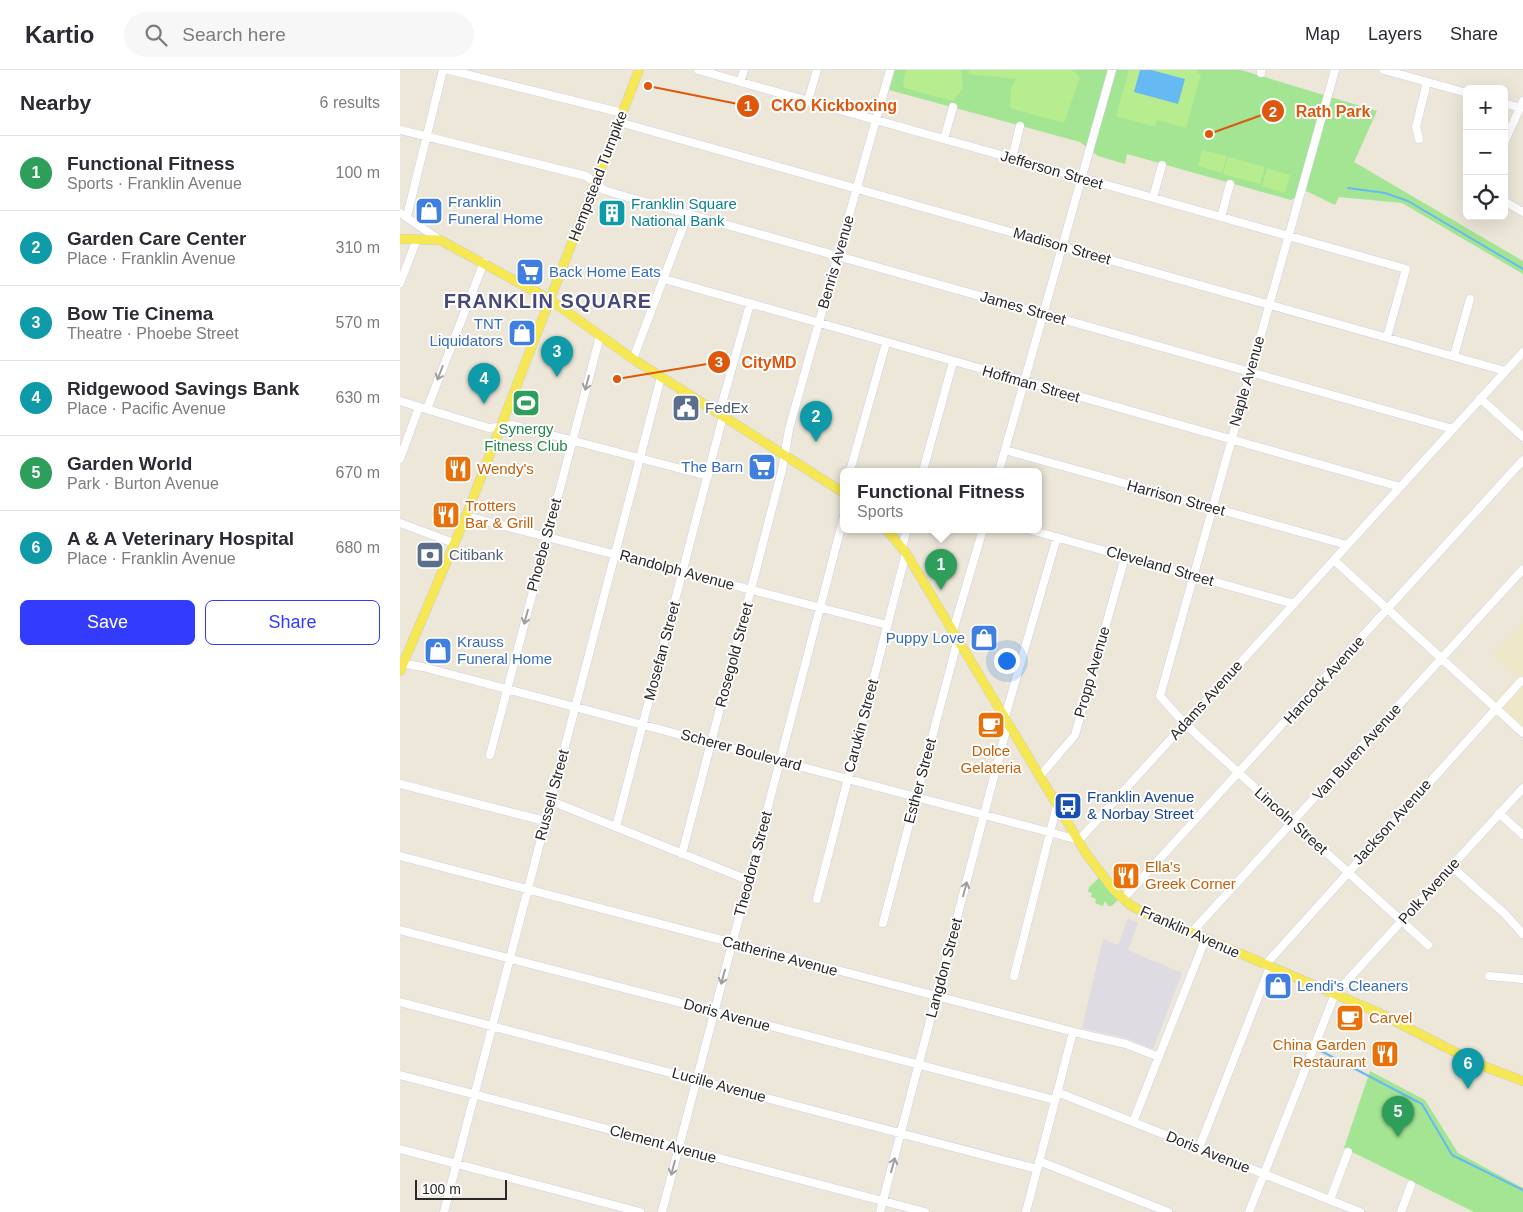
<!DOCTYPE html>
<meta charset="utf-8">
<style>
:root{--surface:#fff;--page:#f7f7f7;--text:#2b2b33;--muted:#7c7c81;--line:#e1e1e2;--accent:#333bff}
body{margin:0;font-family:Arial,sans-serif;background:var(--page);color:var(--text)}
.controls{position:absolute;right:15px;top:15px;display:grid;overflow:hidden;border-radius:8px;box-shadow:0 5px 20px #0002}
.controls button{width:45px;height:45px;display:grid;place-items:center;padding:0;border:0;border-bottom:1px solid var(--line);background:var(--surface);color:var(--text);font:25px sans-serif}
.scale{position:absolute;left:15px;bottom:12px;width:92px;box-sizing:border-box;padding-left:5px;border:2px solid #292929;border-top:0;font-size:14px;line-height:18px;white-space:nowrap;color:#292929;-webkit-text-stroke:4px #fff;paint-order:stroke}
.you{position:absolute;left:606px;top:590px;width:18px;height:18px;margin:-12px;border:4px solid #fff;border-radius:50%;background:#1a73e8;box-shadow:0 0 0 8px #1a73e833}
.badge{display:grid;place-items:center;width:32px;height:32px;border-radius:50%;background:var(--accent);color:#fff;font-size:16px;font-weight:700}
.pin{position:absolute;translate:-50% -41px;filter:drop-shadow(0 1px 2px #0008)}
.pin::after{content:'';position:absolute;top:26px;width:18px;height:15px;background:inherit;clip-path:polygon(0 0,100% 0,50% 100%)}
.popup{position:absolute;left:440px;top:398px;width:202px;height:65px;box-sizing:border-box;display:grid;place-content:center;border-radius:8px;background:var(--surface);filter:drop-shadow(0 1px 4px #0005);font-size:16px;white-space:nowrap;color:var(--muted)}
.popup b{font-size:19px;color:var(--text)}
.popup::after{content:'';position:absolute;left:50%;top:100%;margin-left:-10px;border:10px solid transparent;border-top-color:var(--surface)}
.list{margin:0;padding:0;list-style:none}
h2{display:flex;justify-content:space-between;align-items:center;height:65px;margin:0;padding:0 20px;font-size:21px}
h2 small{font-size:16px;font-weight:400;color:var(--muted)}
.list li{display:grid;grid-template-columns:32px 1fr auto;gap:15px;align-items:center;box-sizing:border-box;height:75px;padding:0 20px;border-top:1px solid var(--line)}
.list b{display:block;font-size:19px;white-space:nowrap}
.list p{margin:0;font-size:16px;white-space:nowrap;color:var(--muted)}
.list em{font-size:16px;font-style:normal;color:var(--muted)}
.actions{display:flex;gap:10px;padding:15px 20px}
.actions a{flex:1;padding:11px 0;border:1px solid var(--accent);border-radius:8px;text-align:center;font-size:18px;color:var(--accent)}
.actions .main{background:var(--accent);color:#fff}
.icon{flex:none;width:28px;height:28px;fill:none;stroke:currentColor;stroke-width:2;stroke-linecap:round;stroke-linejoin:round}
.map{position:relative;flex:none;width:1123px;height:1142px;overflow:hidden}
header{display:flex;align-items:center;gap:30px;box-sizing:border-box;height:70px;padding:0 25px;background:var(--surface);border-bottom:1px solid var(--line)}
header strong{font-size:24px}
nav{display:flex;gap:28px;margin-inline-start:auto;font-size:18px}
.search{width:350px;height:45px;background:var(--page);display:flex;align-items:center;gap:12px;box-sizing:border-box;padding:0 18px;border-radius:28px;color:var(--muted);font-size:19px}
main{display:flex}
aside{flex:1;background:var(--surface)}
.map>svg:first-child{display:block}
</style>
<header>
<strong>Kartio</strong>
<div class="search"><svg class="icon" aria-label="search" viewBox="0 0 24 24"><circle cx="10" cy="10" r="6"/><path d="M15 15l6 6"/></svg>Search here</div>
<nav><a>Map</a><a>Layers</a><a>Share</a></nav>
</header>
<main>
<aside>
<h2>Nearby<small>6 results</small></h2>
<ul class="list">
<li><span class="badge" style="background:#2e9e5b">1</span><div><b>Functional Fitness</b><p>Sports · Franklin Avenue</p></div><em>100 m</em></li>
<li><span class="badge" style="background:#0f9aa8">2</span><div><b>Garden Care Center</b><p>Place · Franklin Avenue</p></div><em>310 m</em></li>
<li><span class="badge" style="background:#0f9aa8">3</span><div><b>Bow Tie Cinema</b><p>Theatre · Phoebe Street</p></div><em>570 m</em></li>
<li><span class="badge" style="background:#0f9aa8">4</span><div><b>Ridgewood Savings Bank</b><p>Place · Pacific Avenue</p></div><em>630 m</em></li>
<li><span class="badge" style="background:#2e9e5b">5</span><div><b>Garden World</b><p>Park · Burton Avenue</p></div><em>670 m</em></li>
<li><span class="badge" style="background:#0f9aa8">6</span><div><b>A &amp; A Veterinary Hospital</b><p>Place · Franklin Avenue</p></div><em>680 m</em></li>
</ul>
<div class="actions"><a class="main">Save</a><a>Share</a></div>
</aside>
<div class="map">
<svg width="1123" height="1142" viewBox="0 0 1123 1142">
<rect width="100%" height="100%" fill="#ece7d9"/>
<path fill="#dedbe3" d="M 728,849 L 738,853 L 728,880 L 782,903 L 753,979 L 726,968 L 682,958 L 703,869 L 718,875 Z"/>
<path fill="#eee8c8" d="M 1123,553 L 1123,658 L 1092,632 L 1116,607 L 1093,585 Z"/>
<path fill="#a3e593" d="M 495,0 L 841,0 L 977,41 L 954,92 L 1123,191 L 1123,204 L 1002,133 L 939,127 L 935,135 L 906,121 L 891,130 L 727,84 L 725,94 L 698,86 L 680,72 L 489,20 Z
M 701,806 L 721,826 L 712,836 L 708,836 L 705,831 L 703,836 L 695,833 L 696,829 L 691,827 L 692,823 L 688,822 L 689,817 Z
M 970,1001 L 1025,1030 L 1058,1083 L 1123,1118 L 1123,1142 L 1074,1142 L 944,1078 Z"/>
<path fill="#b7ed8e" d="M 506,0 L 561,0 L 563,18 L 553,31 L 505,18 L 503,13 Z
M 569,0 L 672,0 L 680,7 L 664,53 L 610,38 L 611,18 L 616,9 L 569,4 Z
M 729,0 L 797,0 L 797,3 L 801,4 L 786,58 L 757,50 L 755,57 L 716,46 Z
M 802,80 L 827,86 L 822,103 L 798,96 Z
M 828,87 L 865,97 L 860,114 L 823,104 Z
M 867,98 L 890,105 L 885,123 L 862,116 Z"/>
<path fill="#67b9f3" d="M 740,0 L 751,0 L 785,9 L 778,34 L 734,22 Z"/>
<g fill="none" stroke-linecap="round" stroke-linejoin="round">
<path stroke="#67b9f3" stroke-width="2" d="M 948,118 L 985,123 L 1008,131 L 1123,199
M 921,981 L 1022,1034 L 1052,1085 L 1123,1120"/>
<defs>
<path id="minor" d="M 49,0 L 223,43
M 298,0 L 1006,199 L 987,267
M 935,0 L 760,626 L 785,654 L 1028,875
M 984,0 L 1067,23
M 861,3 L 861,0
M 340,12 L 344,0
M 408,31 L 417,0
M 1104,33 L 1120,38
M 219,52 L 1105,301
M 0,60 L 186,106 L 204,120 L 217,124 L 1053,359
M 544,69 L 553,37
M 1019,69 L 1016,57 L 1027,12
M 1104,73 L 1123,31
M 612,88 L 620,56
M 753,128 L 762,95
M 1104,131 L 1123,142
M 0,143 L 40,170
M 7,146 L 43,0
M 821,147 L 830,114
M 264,209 L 1000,417
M 0,213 L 17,169
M 1054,286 L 1070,229
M 233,289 L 288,144
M 1080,328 L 1123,367
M 0,331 L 89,358 L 113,355 L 308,406
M 27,339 L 84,192
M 319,344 L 350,234
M 605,380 L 947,475
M 0,389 L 19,337
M 450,401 L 486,273
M 523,401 L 553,292
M 599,401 L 712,0
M 66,446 L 487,555
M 0,453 L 54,473
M 627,459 L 894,534
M 502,477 L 507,459
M 935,491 L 1123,663
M 553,561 L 583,459
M 0,593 L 23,597 L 679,770 L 1123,282
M 605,647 L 657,467
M 90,685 L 200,266
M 640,706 L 675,665 L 725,487
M 0,714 L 145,751
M 151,731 L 348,810
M 1099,743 L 1123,765
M 216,757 L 323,346
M 282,784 L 382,400 L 389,359 L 490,0
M 0,786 L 682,964 L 726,974 L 759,987
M 1051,796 L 1105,844 L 1123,864
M 417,829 L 506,483
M 723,829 L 1123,390
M 483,853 L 558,569
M 0,860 L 655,1030
M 791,863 L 1123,499
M 865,895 L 1121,611
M 614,906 L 657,735
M 1089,906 L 1123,909
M 0,932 L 637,1099
M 0,1005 L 525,1142
M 657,1022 L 960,1142
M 733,1052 L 805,870
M 799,1078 L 870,897
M 0,1079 L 240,1142
M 639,1091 L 768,1142
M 930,1130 L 948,1082
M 44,1142 L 261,307
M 262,1142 L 444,446
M 480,1142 L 608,653
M 626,1142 L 673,962
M 849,1142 L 935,924 L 1123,718
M 1001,1142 L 1011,1115"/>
<path id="major" d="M 0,169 L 40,170 L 149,229 L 233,289 L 444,423
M 486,459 L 506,483 L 687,785 L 714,820 L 730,835 L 743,842 L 977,942 L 1078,994 L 1123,1011
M 0,601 L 66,446 L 239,0"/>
</defs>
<use href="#minor" stroke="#cfcfe2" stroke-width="9"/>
<use href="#major" stroke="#ccc" stroke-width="10"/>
<use href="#minor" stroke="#fff" stroke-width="8"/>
<use href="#major" stroke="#f6e854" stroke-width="9"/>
</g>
<defs><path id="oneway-shaft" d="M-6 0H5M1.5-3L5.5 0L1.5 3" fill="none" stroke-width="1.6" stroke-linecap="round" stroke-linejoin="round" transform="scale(1.25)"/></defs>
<g stroke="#9f9f9f">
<use href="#oneway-shaft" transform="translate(40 303) rotate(111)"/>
<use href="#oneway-shaft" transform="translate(187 313) rotate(105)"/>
<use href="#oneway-shaft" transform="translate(126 547) rotate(105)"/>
<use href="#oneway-shaft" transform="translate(565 819) rotate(-75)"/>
<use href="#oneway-shaft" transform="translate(323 907) rotate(105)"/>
<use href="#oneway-shaft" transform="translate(493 1095) rotate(-75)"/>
<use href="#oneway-shaft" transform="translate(273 1098) rotate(104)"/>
</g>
<defs>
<symbol id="shop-square" viewBox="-11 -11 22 22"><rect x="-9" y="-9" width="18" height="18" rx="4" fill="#3f7fe0" stroke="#fff"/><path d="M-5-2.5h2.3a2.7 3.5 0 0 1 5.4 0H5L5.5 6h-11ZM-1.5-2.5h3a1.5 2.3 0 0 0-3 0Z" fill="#fff"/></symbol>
<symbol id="building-square" viewBox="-11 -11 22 22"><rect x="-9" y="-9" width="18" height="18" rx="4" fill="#0f9aa8" stroke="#fff"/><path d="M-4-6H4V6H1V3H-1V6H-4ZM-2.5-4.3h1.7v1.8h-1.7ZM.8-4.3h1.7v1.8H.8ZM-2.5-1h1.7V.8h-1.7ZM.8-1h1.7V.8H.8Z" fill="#fff"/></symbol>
<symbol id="supermarket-square" viewBox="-11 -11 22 22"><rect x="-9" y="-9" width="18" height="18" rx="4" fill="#3f7fe0" stroke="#fff"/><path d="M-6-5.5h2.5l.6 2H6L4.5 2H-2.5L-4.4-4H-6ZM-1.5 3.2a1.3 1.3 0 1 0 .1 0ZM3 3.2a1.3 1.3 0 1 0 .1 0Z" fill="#fff"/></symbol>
<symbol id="stadium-square" viewBox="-11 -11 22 22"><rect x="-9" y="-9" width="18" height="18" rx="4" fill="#2e9e5b" stroke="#fff"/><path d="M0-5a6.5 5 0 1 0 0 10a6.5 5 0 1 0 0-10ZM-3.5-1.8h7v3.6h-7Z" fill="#fff"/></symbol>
<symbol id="civic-square" viewBox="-11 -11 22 22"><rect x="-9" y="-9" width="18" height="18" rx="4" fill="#5c6f8a" stroke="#fff"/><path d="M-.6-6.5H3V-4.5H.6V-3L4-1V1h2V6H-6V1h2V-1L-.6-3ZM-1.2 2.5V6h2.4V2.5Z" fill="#fff"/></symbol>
<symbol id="restaurant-square" viewBox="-11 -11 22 22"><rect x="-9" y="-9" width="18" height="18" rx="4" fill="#e8710a" stroke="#fff"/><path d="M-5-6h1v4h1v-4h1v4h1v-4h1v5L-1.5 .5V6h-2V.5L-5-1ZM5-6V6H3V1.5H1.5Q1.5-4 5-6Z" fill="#fff"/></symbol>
<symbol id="bank-square" viewBox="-11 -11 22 22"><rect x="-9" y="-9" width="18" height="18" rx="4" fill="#5c6f8a" stroke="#fff"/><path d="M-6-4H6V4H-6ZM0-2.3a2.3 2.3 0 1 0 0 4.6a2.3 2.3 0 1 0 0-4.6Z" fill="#fff"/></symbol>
<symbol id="cafe-square" viewBox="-11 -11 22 22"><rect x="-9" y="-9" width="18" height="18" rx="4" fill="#e8710a" stroke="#fff"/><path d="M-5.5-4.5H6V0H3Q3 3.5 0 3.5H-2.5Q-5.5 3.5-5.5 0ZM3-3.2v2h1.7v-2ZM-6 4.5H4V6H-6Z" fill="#fff"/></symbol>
<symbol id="bus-square" viewBox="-11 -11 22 22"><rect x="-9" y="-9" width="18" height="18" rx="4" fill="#1a4fb4" stroke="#fff"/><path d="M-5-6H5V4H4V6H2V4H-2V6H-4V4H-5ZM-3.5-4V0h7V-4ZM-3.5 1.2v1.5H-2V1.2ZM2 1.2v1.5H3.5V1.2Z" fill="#fff"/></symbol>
</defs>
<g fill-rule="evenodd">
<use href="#shop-square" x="13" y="125" width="32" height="32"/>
<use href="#building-square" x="196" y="127" width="32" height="32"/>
<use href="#supermarket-square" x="114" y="186" width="32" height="32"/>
<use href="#shop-square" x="106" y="247" width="32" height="32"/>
<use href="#stadium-square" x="110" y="317" width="32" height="32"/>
<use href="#civic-square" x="270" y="322" width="32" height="32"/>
<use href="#supermarket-square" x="346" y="381" width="32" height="32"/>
<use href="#restaurant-square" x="42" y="383" width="32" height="32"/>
<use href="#restaurant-square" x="30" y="429" width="32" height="32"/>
<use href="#bank-square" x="14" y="469" width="32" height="32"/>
<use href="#shop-square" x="568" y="552" width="32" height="32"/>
<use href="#shop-square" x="22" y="565" width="32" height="32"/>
<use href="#cafe-square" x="575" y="639" width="32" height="32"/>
<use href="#bus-square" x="652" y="720" width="32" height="32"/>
<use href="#restaurant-square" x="710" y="790" width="32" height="32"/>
<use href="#shop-square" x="862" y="900" width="32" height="32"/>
<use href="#cafe-square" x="934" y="932" width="32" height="32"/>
<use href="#restaurant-square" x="969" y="968" width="32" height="32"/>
</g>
<g text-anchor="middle" stroke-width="4" stroke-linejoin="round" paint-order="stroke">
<g font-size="15" fill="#292929" stroke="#fff">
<text transform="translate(652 100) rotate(16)" y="5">Jefferson Street</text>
<text transform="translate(198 106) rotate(-69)" y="5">Hempstead Turnpike</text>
<text transform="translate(662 176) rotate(16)" y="5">Madison Street</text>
<text transform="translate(436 192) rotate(-74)" y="5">Benris Avenue</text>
<text transform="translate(623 238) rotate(16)" y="5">James Street</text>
<text transform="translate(847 311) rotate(-74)" y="5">Naple Avenue</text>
<text transform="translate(631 314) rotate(16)" y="5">Hoffman Street</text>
<text transform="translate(776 428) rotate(15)" y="5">Harrison Street</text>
<text transform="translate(144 475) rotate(-75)" y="5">Phoebe Street</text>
<text transform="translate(760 496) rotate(16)" y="5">Cleveland Street</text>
<text transform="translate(277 500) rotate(15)" y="5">Randolph Avenue</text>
<text transform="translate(262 581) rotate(-75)" y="5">Mosefan Street</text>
<text transform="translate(334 585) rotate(-75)" y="5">Rosegold Street</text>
<text transform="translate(692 602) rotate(-74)" y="5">Propp Avenue</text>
<text transform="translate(924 610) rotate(-48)" y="5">Hancock Avenue</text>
<text transform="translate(806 630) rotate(-48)" y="5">Adams Avenue</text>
<text transform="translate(461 656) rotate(-75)" y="5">Carukin Street</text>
<text transform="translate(341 680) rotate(15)" y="5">Scherer Boulevard</text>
<text transform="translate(957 682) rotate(-48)" y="5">Van Buren Avenue</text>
<text transform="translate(520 711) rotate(-75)" y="5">Esther Street</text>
<text transform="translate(152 725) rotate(-75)" y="5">Russell Street</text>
<text transform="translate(891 751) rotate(42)" y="5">Lincoln Street</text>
<text transform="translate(992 752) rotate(-48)" y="5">Jackson Avenue</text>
<text transform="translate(353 794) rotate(-75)" y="5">Theodora Street</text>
<text transform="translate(1029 821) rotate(-48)" y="5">Polk Avenue</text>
<text transform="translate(790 862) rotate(24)" y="5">Franklin Avenue</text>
<text transform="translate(380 886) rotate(15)" y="5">Catherine Avenue</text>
<text transform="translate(544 898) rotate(-75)" y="5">Langdon Street</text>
<text transform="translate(327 945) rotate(15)" y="5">Doris Avenue</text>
<text transform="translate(319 1015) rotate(15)" y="5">Lucille Avenue</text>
<text transform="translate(263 1074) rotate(15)" y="5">Clement Avenue</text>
<text transform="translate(808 1082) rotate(22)" y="5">Doris Avenue</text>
</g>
<g font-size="15" fill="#366cbe" stroke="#fff" text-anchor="start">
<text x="48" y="137">Franklin<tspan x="48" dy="17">Funeral Home</tspan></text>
<text x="149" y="207">Back Home Eats</text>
<text x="103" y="259" text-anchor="end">TNT<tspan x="103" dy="17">Liquidators</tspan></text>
<text x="343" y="402" text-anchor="end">The Barn</text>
<text x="565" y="573" text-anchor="end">Puppy Love</text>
<text x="57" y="577">Krauss<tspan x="57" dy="17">Funeral Home</tspan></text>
<text x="897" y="921">Lendi's Cleaners</text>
</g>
<g font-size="15" fill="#0d838f" stroke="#fff" text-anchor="start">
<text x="231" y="139">Franklin Square<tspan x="231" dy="17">National Bank</tspan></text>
</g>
<g font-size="15" fill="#4e5e75" stroke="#fff" text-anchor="start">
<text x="305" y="343">FedEx</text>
<text x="49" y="490">Citibank</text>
</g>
<g font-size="15" fill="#27864d" stroke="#fff">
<text x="126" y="364">Synergy<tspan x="126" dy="17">Fitness Club</tspan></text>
</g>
<g font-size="15" fill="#c56008" stroke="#fff" text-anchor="start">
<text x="77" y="404">Wendy's</text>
<text x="65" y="441">Trotters<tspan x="65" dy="17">Bar &amp; Grill</tspan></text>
<text x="591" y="686" text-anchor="middle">Dolce<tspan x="591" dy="17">Gelateria</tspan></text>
<text x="745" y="802">Ella's<tspan x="745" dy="17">Greek Corner</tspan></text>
<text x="969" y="953">Carvel</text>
<text x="966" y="980" text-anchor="end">China Garden<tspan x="966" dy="17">Restaurant</tspan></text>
</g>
<g font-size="15" fill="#164399" stroke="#fff" text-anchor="start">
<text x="687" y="732">Franklin Avenue<tspan x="687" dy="17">&amp; Norbay Street</tspan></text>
</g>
<g font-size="20" font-weight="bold" letter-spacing="1" fill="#47497b" stroke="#fff">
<text x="148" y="238">FRANKLIN SQUARE</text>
</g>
</g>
<path fill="none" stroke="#de570d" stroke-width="2" d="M248 16L348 36M809 64L873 41M217 309L319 292"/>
<g fill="#de570d" stroke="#fff" stroke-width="2">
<circle cx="248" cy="16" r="5"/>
<circle cx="809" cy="64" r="5"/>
<circle cx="217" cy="309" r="5"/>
<circle cx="348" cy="36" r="12"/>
<circle cx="873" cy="41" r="12"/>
<circle cx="319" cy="292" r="12"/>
</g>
<g font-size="15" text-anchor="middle" font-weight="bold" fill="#fff">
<text x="348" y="41">1</text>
<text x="873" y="47">2</text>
<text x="319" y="297">3</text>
</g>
<g font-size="16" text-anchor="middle" font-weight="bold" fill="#de570d" stroke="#fff" stroke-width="4" stroke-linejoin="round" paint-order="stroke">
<text x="434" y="41">CKO Kickboxing</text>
<text x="933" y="47">Rath Park</text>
<text x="369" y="298">CityMD</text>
</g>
</svg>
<div class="controls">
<button>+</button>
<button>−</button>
<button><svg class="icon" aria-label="locate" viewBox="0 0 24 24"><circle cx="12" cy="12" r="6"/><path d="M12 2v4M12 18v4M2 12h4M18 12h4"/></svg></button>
</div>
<div class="scale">100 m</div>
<div class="you"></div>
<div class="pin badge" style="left:541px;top:520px;background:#2e9e5b">1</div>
<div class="popup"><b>Functional Fitness</b>Sports</div>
<div class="pin badge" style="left:416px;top:372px;background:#0f9aa8">2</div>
<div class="pin badge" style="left:157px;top:307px;background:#0f9aa8">3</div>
<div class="pin badge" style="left:84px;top:334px;background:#0f9aa8">4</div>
<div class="pin badge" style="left:998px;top:1067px;background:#2e9e5b">5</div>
<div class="pin badge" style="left:1068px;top:1019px;background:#0f9aa8">6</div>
</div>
</main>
